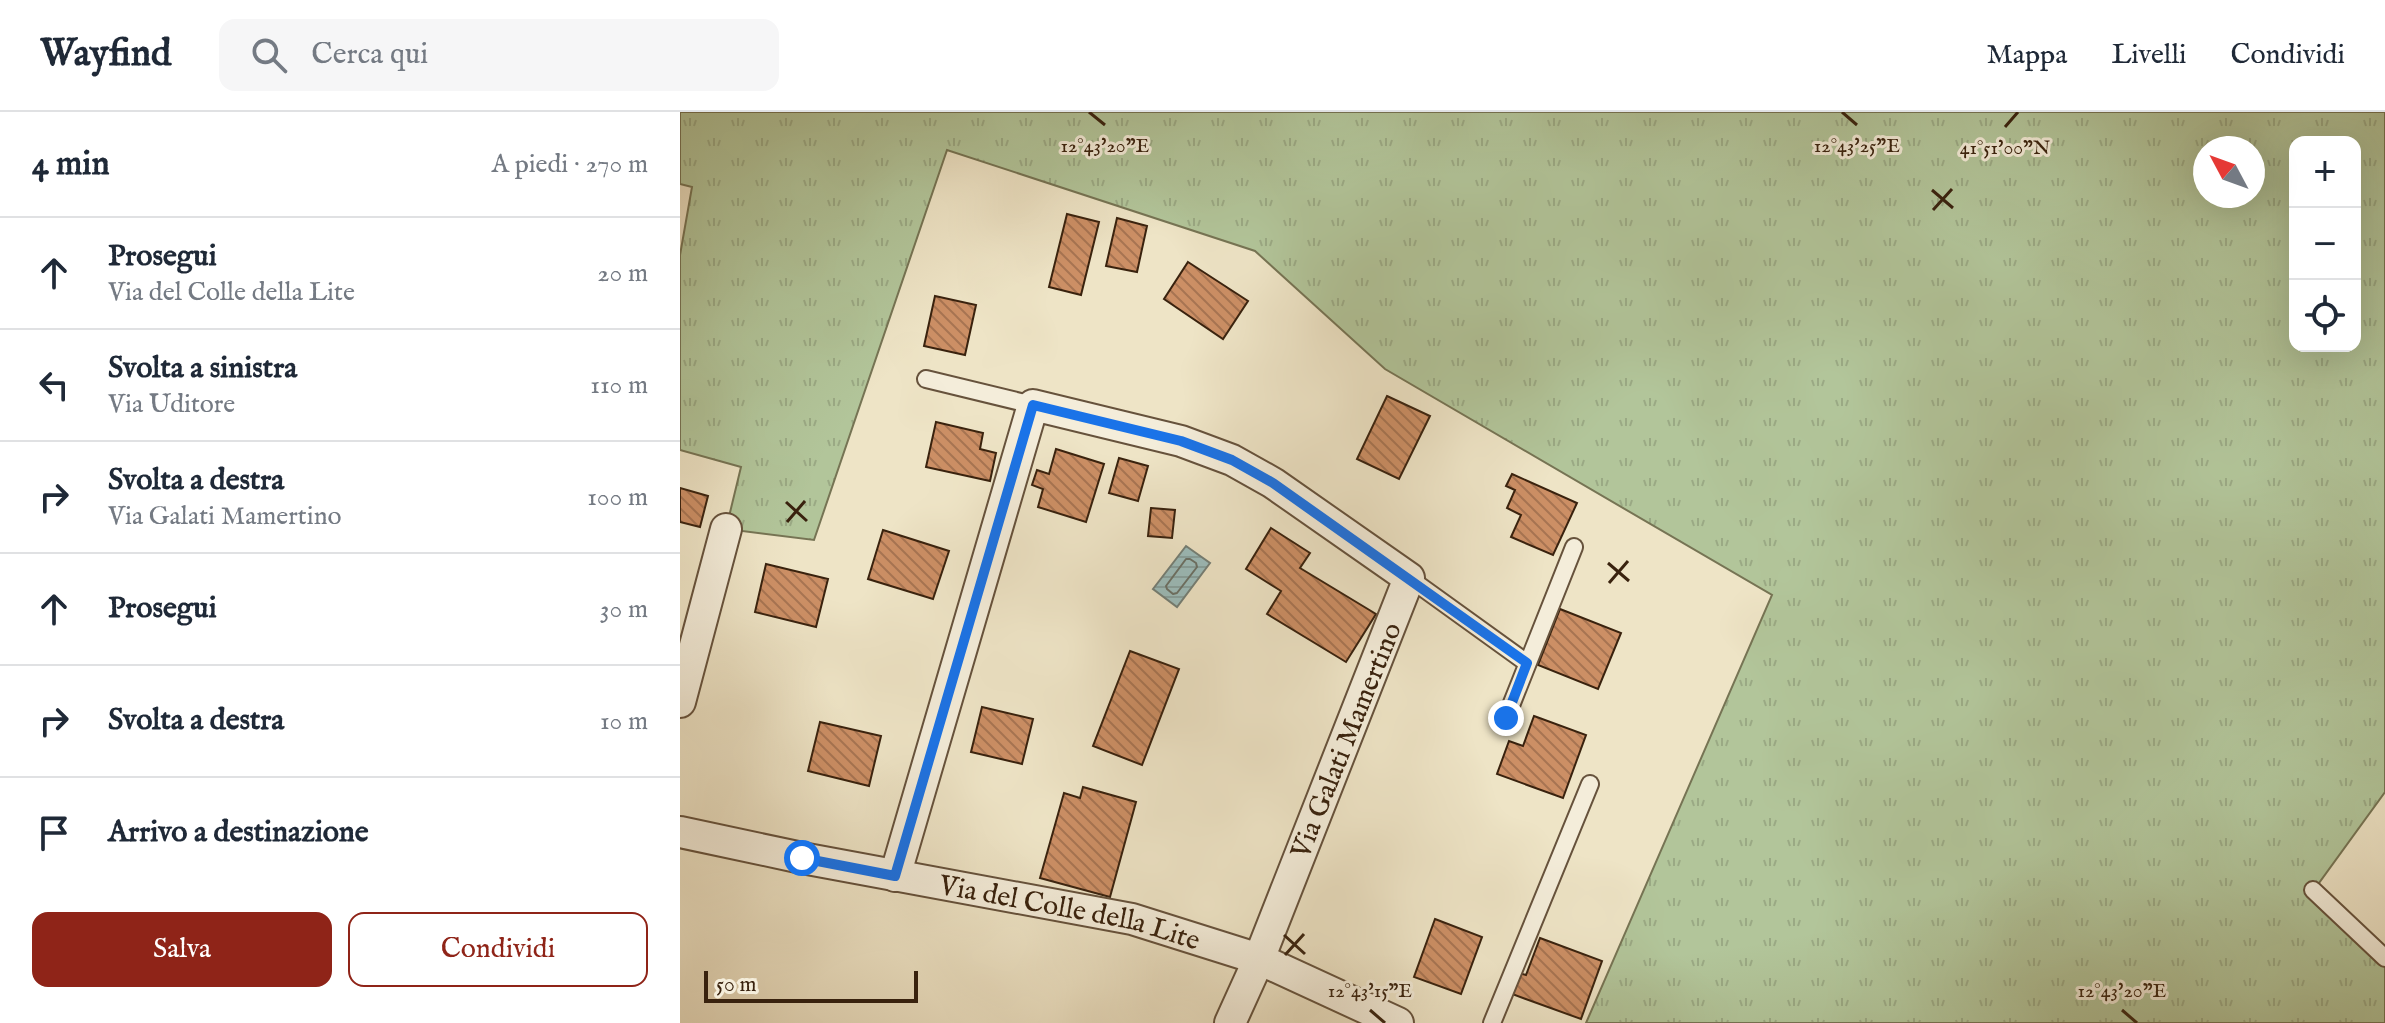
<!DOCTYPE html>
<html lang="it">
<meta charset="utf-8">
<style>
:root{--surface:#fff;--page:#f6f6f7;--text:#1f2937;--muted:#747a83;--line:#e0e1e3;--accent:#8f2418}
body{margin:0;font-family:"IM FELL English",serif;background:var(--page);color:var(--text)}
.controls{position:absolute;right:24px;top:24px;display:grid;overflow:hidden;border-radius:16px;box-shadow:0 8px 32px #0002}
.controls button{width:72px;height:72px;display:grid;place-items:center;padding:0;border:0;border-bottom:2px solid var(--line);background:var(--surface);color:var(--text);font:40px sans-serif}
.compass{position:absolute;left:1513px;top:24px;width:72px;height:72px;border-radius:50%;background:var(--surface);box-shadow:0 8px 32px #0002;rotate:311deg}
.scale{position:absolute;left:24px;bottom:20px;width:214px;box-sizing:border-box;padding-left:8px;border:4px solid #39220e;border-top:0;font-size:22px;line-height:28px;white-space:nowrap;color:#39220e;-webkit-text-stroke:6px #f4edda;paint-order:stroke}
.stop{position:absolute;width:24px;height:24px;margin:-18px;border:6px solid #1a73e8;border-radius:50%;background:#fff}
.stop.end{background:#1a73e8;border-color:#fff;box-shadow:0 2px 8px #0008}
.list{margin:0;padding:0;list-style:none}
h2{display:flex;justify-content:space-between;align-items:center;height:104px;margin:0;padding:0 32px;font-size:34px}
h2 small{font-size:26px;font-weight:400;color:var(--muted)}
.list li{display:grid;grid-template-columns:52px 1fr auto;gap:24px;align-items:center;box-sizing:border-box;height:112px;padding:0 32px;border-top:2px solid var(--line)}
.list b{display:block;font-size:30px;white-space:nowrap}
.list p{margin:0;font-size:26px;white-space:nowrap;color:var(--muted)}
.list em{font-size:26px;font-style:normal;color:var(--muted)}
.actions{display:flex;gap:16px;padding:24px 32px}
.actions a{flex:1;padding:18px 0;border:2px solid var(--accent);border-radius:16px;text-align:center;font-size:28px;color:var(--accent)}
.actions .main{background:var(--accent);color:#fff}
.icon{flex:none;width:44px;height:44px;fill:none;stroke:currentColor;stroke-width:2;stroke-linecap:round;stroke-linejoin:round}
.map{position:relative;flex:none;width:1705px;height:911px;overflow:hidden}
header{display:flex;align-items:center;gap:48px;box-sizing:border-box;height:112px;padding:0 40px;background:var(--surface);border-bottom:2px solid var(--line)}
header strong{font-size:38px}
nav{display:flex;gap:44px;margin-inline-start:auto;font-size:28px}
.search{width:560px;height:72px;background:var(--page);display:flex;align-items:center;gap:20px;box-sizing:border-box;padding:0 28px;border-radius:16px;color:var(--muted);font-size:30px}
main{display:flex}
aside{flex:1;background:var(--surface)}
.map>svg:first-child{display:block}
</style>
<header>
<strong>Wayfind</strong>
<div class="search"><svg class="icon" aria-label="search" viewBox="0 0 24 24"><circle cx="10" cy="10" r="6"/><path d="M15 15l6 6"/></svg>Cerca qui</div>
<nav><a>Mappa</a><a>Livelli</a><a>Condividi</a></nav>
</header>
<main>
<aside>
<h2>4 min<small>A piedi · 270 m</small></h2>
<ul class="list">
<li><svg class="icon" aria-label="ahead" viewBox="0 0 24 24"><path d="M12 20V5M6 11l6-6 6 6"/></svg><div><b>Prosegui</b><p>Via del Colle della Lite</p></div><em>20 m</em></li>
<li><svg class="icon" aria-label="left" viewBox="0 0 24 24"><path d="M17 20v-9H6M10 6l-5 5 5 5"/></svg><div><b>Svolta a sinistra</b><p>Via Uditore</p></div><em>110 m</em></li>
<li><svg class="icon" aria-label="right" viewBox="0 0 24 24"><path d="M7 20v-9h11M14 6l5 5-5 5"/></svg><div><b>Svolta a destra</b><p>Via Galati Mamertino</p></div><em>100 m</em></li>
<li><svg class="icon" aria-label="ahead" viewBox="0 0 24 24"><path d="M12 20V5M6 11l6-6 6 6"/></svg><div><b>Prosegui</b></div><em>30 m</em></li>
<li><svg class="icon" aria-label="right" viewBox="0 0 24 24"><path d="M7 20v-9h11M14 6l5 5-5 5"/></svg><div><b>Svolta a destra</b></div><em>10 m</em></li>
<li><svg class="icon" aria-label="arrive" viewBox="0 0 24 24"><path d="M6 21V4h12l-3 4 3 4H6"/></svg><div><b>Arrivo a destinazione</b></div></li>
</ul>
<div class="actions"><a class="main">Salva</a><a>Condividi</a></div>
</aside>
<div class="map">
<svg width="1705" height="911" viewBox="0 0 1705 911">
<defs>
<pattern id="grass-tufts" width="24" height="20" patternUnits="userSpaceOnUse" patternTransform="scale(2)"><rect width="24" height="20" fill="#b2c59a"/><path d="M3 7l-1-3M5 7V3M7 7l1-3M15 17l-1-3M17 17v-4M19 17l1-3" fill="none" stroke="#9aa984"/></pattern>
<pattern id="water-rules" width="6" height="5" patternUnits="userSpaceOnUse" patternTransform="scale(2)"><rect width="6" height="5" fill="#9cbdbc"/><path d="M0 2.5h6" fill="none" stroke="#87a2a0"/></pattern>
<pattern id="building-back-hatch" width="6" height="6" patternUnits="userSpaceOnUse" patternTransform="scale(2)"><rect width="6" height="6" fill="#cc8f65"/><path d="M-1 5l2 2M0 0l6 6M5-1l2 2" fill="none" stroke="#a77452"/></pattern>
</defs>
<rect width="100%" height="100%" fill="#eee4c6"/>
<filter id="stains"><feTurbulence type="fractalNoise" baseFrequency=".0025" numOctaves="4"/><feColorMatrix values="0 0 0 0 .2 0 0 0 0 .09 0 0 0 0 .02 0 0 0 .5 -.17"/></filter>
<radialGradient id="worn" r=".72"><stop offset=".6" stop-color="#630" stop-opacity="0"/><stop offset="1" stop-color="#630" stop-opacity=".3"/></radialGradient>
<path fill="url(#grass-tufts)" stroke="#767454" stroke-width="2" fill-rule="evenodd" d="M 0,0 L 1705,0 L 1705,680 L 1634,778 L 1705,846 L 1705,911 L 906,911 L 1092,483 L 705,257 L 575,139 L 267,38 L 134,428 L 46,417 L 61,355 L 0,338 L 0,143 L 12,75 L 0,72 ZM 1615,30 L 1675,30 L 1675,234 L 1615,234 ZM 1525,36 L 1573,36 L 1573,84 L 1525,84 Z"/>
<path fill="url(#water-rules)" stroke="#747f76" stroke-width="2" d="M 506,434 L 530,451 L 497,495 L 473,477 Z"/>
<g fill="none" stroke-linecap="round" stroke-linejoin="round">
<path stroke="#6a7065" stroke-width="2" d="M 506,447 L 510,447 L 516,451 L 517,455 L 497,481 L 493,482 L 487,477 L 486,474 Z"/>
</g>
<path fill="url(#building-back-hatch)" stroke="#39220e" stroke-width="2" d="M 387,102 L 419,110 L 401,183 L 369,175 Z
M 437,106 L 467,114 L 457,160 L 426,154 Z
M 508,150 L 568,189 L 543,227 L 484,187 Z
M 255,184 L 296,193 L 285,243 L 244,234 Z
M 707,284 L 750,304 L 719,367 L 677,347 Z
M 256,310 L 303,321 L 300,337 L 316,341 L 310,369 L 246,355 Z
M 376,337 L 424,352 L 406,410 L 358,395 L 363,377 L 352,373 L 357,358 L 369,362 Z
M 439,346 L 468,354 L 458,389 L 429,381 Z
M 832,362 L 897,391 L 873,443 L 831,425 L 841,403 L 827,396 L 835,378 L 826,374 Z
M 0,376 L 28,384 L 20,415 L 0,410 Z
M 471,396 L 495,398 L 492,426 L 468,424 Z
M 591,416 L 630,441 L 620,456 L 696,502 L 666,550 L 587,502 L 601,479 L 566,457 Z
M 203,418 L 269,439 L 253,487 L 188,467 Z
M 86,452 L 148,467 L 136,515 L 75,500 Z
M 880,497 L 941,521 L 918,577 L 858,553 Z
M 450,539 L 499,557 L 462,653 L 413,634 Z
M 302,595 L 353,607 L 342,652 L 291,640 Z
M 854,604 L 906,623 L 883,686 L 817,662 L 829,629 L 843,634 Z
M 140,610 L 201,624 L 189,674 L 128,659 Z
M 403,675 L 456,690 L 430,785 L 360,766 L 384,681 L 400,686 Z
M 755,807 L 802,825 L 781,882 L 734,865 Z
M 860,826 L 922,849 L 901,907 L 832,882 L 839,861 L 846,863 Z"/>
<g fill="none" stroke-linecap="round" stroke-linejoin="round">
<defs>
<path id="lane" d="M 246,267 L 353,293
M 729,466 L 847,551
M 826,606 L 894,435
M 1633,778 L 1705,846
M 812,911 L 910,672"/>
<g id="street">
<path d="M 0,590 L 46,417"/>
<path id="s1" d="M 0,720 L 122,746 L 452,807 L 579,847 L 718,911"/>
<path d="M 215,764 L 353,293 L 501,329 L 552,348 L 593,371 L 729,466 L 579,847 L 550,911"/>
</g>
</defs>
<use href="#lane" stroke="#66523c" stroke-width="20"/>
<use href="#street" stroke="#66523c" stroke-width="34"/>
<use href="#lane" stroke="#f4edda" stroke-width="16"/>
<use href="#street" stroke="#f4edda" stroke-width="30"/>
</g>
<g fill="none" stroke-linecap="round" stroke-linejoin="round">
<path stroke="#1a73e8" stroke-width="10" d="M 122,746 L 215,764 L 353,293 L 501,329 L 552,348 L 593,371 L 847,551 L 826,606"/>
</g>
<path fill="none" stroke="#39220e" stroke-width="3" d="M 409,0 L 425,13M 1162,0 L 1177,13M 1325,15 L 1338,0M 1252,78 L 1273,96M 1253,98 L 1272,77M 106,390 L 127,409M 107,410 L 125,389M 928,451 L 949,469M 929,471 L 948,449M 604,823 L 625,842M 605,843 L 624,822M 690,898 L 705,911M 1442,898 L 1457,911"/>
<g text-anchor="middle" stroke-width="6" stroke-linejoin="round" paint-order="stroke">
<g font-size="28" fill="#39220e" stroke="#f4edda">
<text transform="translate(665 628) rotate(-68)" y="10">Via Galati Mamertino</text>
<text dy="10" stroke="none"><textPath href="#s1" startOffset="398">Via del Colle della Lite</textPath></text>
</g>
</g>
<g font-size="20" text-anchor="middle" fill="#39220e" stroke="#f4edda" stroke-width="6" stroke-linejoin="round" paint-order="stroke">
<text x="425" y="40">12°43'20"E</text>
<text x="1177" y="40">12°43'25"E</text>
<text x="1325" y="42">41°51'00"N</text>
<text x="690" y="885">12°43'15"E</text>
<text x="1442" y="885">12°43'20"E</text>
</g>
<rect width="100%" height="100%" filter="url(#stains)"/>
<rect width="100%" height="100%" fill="url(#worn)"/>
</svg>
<div class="controls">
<button>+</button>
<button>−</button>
<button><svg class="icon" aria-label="locate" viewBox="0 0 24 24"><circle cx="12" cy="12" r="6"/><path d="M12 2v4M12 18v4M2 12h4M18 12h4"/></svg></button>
</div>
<svg class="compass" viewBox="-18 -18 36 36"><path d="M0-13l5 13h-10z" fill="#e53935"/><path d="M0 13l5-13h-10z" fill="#747a83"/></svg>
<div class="scale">50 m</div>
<div class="stop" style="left:122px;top:746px"></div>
<div class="stop end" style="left:826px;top:606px"></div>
</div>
</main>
